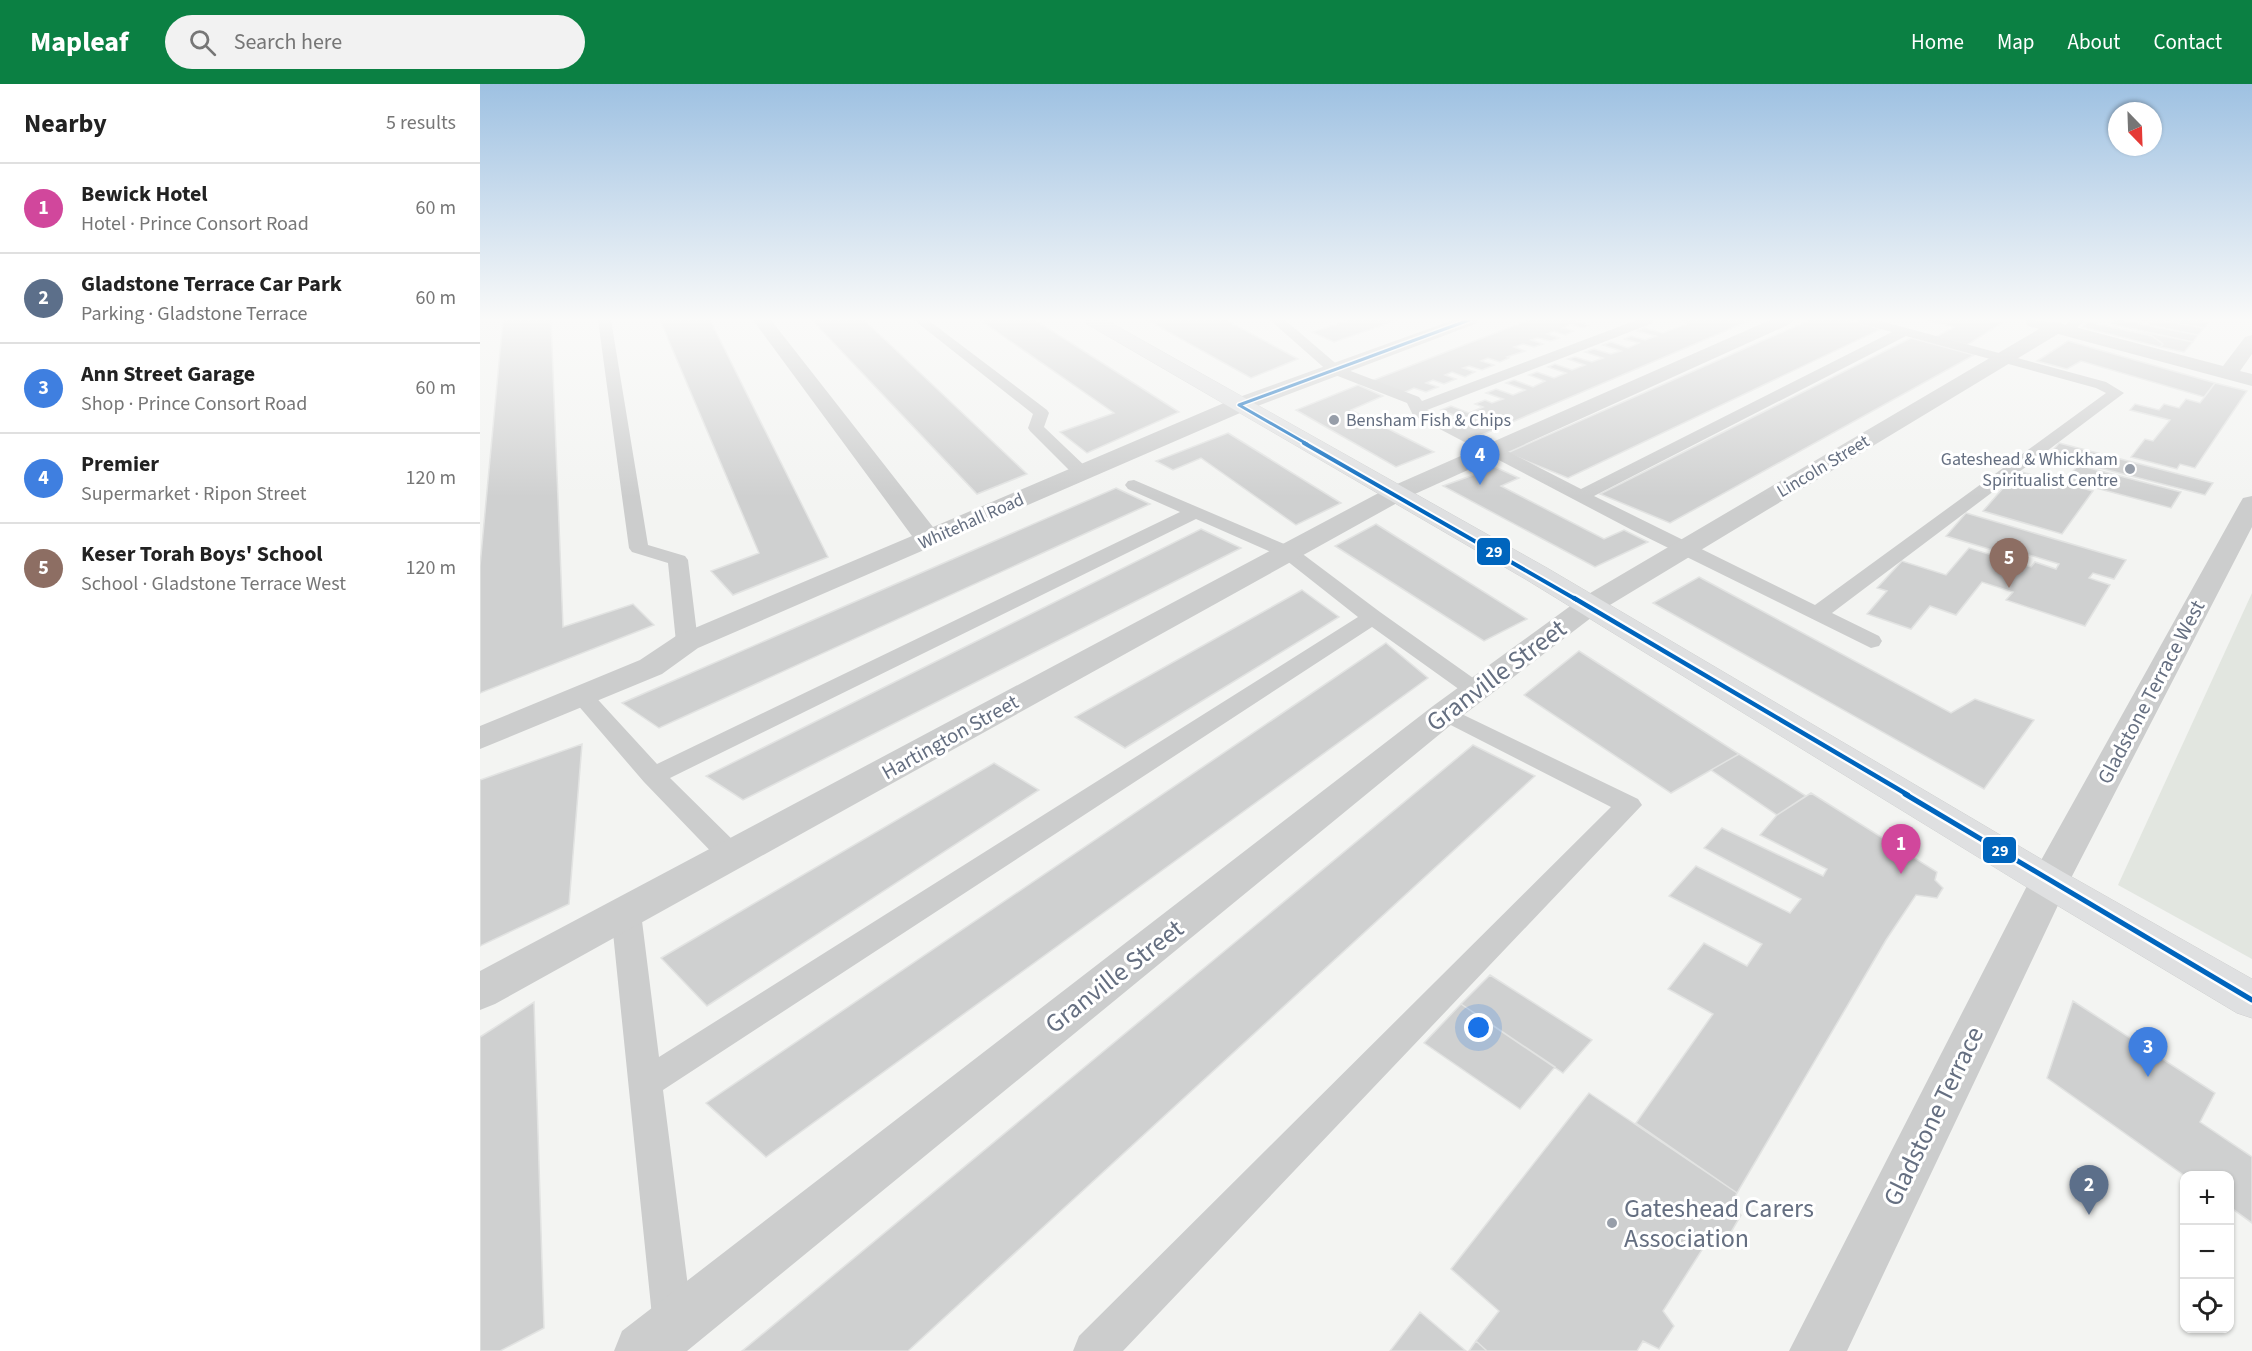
<!DOCTYPE html>
<meta charset="utf-8">
<style>
:root{--surface:#fff;--page:#f2f2f2;--text:#222;--muted:#767676;--line:#e0e0e0;--accent:#0b8043}
body{margin:0;font-family:"Source Sans 3",sans-serif;background:var(--page);color:var(--text)}
.controls{position:absolute;right:18px;bottom:18px;display:grid;overflow:hidden;border-radius:12px;box-shadow:0 2px 4px #0004}
.controls button{width:54px;height:54px;display:grid;place-items:center;padding:0;border:0;border-bottom:2px solid var(--line);background:var(--surface);color:var(--text);font:30px sans-serif}
.compass{position:absolute;left:1628px;top:18px;width:54px;height:54px;border-radius:50%;background:var(--surface);box-shadow:0 2px 4px #0004;rotate:157deg}
.you{position:absolute;left:999px;top:944px;width:21px;height:21px;margin:-15px;border:4px solid #fff;border-radius:50%;background:#1a73e8;box-shadow:0 0 0 9px #1a73e833}
.badge{display:grid;place-items:center;width:39px;height:39px;border-radius:50%;background:var(--accent);color:#fff;font-size:20px;font-weight:700}
.pin{position:absolute;translate:-50% -50px;filter:drop-shadow(0 2px 3px #0008)}
.pin::after{content:'';position:absolute;top:32px;width:21px;height:18px;background:inherit;clip-path:polygon(0 0,100% 0,50% 100%)}
.list{margin:0;padding:0;list-style:none}
h2{display:flex;justify-content:space-between;align-items:center;height:78px;margin:0;padding:0 24px;font-size:26px}
h2 small{font-size:20px;font-weight:400;color:var(--muted)}
.list li{display:grid;grid-template-columns:39px 1fr auto;gap:18px;align-items:center;box-sizing:border-box;height:90px;padding:0 24px;border-top:2px solid var(--line)}
.list b{display:block;font-size:22px;white-space:nowrap}
.list p{margin:0;font-size:20px;white-space:nowrap;color:var(--muted)}
.list em{font-size:20px;font-style:normal;color:var(--muted)}
.icon{flex:none;width:33px;height:33px;fill:none;stroke:currentColor;stroke-width:2;stroke-linecap:round;stroke-linejoin:round}
.map{position:relative;flex:none;width:1772px;height:1267px;overflow:hidden}
header{display:flex;align-items:center;gap:36px;box-sizing:border-box;height:84px;padding:0 30px;background:var(--accent);color:#fff}
header strong{font-size:28px}
nav{display:flex;gap:33px;margin-inline-start:auto;font-size:21px}
.search{width:420px;height:54px;background:var(--page);display:flex;align-items:center;gap:15px;box-sizing:border-box;padding:0 21px;border-radius:33px;color:var(--muted);font-size:22px}
main{display:flex}
aside{flex:1;background:var(--surface)}
.map>svg:first-child{display:block}
</style>
<header>
<strong>Mapleaf</strong>
<div class="search"><svg class="icon" aria-label="search" viewBox="0 0 24 24"><circle cx="10" cy="10" r="6"/><path d="M15 15l6 6"/></svg>Search here</div>
<nav><a>Home</a><a>Map</a><a>About</a><a>Contact</a></nav>
</header>
<main>
<aside>
<h2>Nearby<small>5 results</small></h2>
<ul class="list">
<li><span class="badge" style="background:#d1479c">1</span><div><b>Bewick Hotel</b><p>Hotel · Prince Consort Road</p></div><em>60 m</em></li>
<li><span class="badge" style="background:#5c6f8a">2</span><div><b>Gladstone Terrace Car Park</b><p>Parking · Gladstone Terrace</p></div><em>60 m</em></li>
<li><span class="badge" style="background:#3f7fe0">3</span><div><b>Ann Street Garage</b><p>Shop · Prince Consort Road</p></div><em>60 m</em></li>
<li><span class="badge" style="background:#3f7fe0">4</span><div><b>Premier</b><p>Supermarket · Ripon Street</p></div><em>120 m</em></li>
<li><span class="badge" style="background:#8d6e63">5</span><div><b>Keser Torah Boys' School</b><p>School · Gladstone Terrace West</p></div><em>120 m</em></li>
</ul>
</aside>
<div class="map">
<svg width="1772" height="1267" viewBox="0 0 1772 1267">
<rect width="100%" height="100%" fill="#f3f4f2"/>
<path fill="#e2e6e0" d="M 1772,509 L 1772,875 L 1638,801 Z"/>
<path fill="#cfd0d0" stroke="#e2e3e2" stroke-width="1.5" d="M 23,236 L 71,236 L 83,543 L 153,520 L 174,541 L 0,609 L 0,482 Z
M 180,236 L 230,236 L 348,473 L 253,511 L 231,487 L 279,469 Z
M 332,236 L 384,236 L 547,390 L 497,410 Z
M 500,236 L 555,236 L 699,328 L 607,369 L 580,348 L 634,329 Z
M 667,236 L 746,236 L 818,275 L 771,294 Z
M 869,236 L 918,236 L 854,258 L 832,248 Z
M 1049,236 L 1102,236 L 1097,238 L 1110,241 L 1103,244 L 1090,240 L 1083,244 L 1094,247 L 1085,251 L 1074,247 L 1067,250 L 1079,254 L 1071,257 L 1058,254 L 1051,256 L 1063,260 L 1054,263 L 1043,260 L 1034,263 L 1045,267 L 1027,273 L 1029,274 L 1020,278 L 1008,274 L 1001,277 L 1014,281 L 1002,286 L 989,282 L 983,284 L 995,288 L 985,293 L 972,288 L 965,291 L 976,295 L 964,300 L 953,296 L 946,299 L 958,303 L 946,308 L 934,304 L 923,309 L 891,297 Z
M 1199,236 L 1271,236 L 997,353 L 967,337 L 978,333 L 961,326 L 971,322 L 989,329 L 1003,323 L 995,320 L 1005,316 L 1012,319 L 1023,315 L 1006,309 L 1016,305 L 1033,311 L 1045,306 L 1026,299 L 1034,296 L 1053,303 L 1065,297 L 1049,291 L 1057,288 L 1074,294 L 1086,289 L 1068,283 L 1075,280 L 1092,286 L 1105,281 L 1088,275 L 1095,273 L 1112,278 L 1123,274 L 1105,268 L 1114,265 L 1131,270 L 1141,267 L 1123,261 L 1131,258 L 1148,264 L 1159,259 L 1144,255 L 1151,252 L 1165,256 L 1176,252 L 1157,247 L 1164,244 L 1183,249 L 1209,239 Z
M 1330,236 L 1367,236 L 1401,245 L 1088,394 L 1027,369 Z
M 1445,236 L 1506,236 L 1522,239 L 1487,261 L 1456,253 L 1474,243 Z
M 1636,236 L 1640,236 L 1718,251 L 1713,258 L 1631,240 Z
M 1657,236 L 1679,236 L 1724,244 L 1718,251 L 1668,241 L 1671,238 Z
M 1679,236 L 1717,236 L 1729,238 L 1724,244 Z
M 1608,238 L 1672,252 L 1683,260 L 1680,263 L 1602,243 Z
M 1656,248 L 1674,250 L 1713,258 L 1704,268 L 1680,263 L 1683,260 L 1672,252 Z
M 1431,254 L 1494,271 L 1190,439 L 1120,410 Z
M 1588,257 L 1735,299 L 1724,313 L 1601,277 L 1587,285 L 1557,277 Z
M 1735,299 L 1767,307 L 1715,384 L 1700,380 L 1697,385 L 1651,373 L 1665,355 L 1673,357 L 1690,336 L 1650,326 L 1655,320 L 1679,326 L 1684,320 L 1699,324 L 1706,315 L 1720,319 Z
M 878,301 L 903,312 L 871,326 L 954,368 L 916,383 L 816,326 Z
M 748,349 L 861,419 L 816,441 L 721,374 L 693,386 L 676,377 Z
M 1579,359 L 1733,399 L 1725,411 L 1569,371 Z
M 1598,381 L 1701,408 L 1691,424 L 1586,396 Z
M 1015,383 L 1039,394 L 1021,402 L 1124,455 L 1144,446 L 1168,458 L 1115,483 L 963,402 Z
M 1538,387 L 1613,407 L 1582,450 L 1503,427 Z
M 636,404 L 670,420 L 179,644 L 142,619 Z
M 1486,429 L 1646,476 L 1634,495 L 1613,489 L 1609,494 L 1630,501 L 1605,542 L 1526,516 L 1533,508 L 1502,498 L 1476,531 L 1450,522 L 1431,545 L 1387,530 L 1407,507 L 1397,504 L 1422,477 L 1466,491 L 1489,464 L 1551,483 L 1555,478 L 1576,485 L 1579,480 L 1536,467 L 1532,472 L 1466,452 Z
M 896,440 L 1047,535 L 1004,557 L 855,462 Z
M 721,445 L 761,464 L 263,716 L 226,692 Z
M 1219,493 L 1471,629 L 1495,615 L 1554,636 L 1504,705 L 1173,519 Z
M 822,506 L 859,533 L 645,664 L 595,633 Z
M 906,559 L 948,594 L 286,1073 L 226,1019 Z
M 1099,567 L 1259,670 L 1191,709 L 1044,611 Z
M 102,660 L 89,820 L 0,862 L 0,696 Z
M 993,661 L 1055,692 L 428,1267 L 262,1267 Z
M 1259,670 L 1326,712 L 1297,731 L 1231,686 Z
M 514,679 L 559,706 L 227,922 L 181,874 Z
M 1331,709 L 1457,788 L 1455,796 L 1463,804 L 1457,814 L 1436,811 L 1406,856 L 1257,1109 L 1156,1039 L 1233,930 L 1188,905 L 1224,859 L 1267,882 L 1282,860 L 1189,812 L 1216,782 L 1310,829 L 1321,815 L 1224,764 L 1242,744 L 1343,792 L 1347,785 L 1280,751 L 1297,731 Z
M 1010,891 L 1112,956 L 1083,989 L 981,920 Z
M 1593,917 L 1735,1009 L 1720,1038 L 1772,1073 L 1772,1139 L 1750,1123 L 1750,1092 L 1705,1092 L 1567,994 Z
M 54,918 L 64,1244 L 20,1267 L 0,1267 L 0,953 Z
M 981,920 L 1075,983 L 1040,1025 L 944,959 Z
M 1109,1009 L 1257,1109 L 1251,1121 L 1261,1131 L 1250,1150 L 1234,1147 L 1183,1227 L 1194,1242 L 1179,1265 L 1163,1257 L 1157,1267 L 1007,1267 L 996,1257 L 1019,1227 L 971,1185 Z
M 940,1228 L 986,1267 L 910,1267 Z
M 996,1257 L 1007,1267 L 989,1267 Z"/>
<g fill="none" stroke-linecap="round" stroke-linejoin="round">
<defs>
<path id="secondary" d="M 604,236 L 626,236 L 1067,484 L 1583,788 L 1772,895 L 1772,934 L 1757,929 L 1555,808 L 1047,496 L 607,240 Z"/>
</defs>
<use href="#secondary" stroke="#cfd0d0" stroke-width="1"/>
<path fill="#cccdcd" fill-rule="evenodd" d="M 118,236 L 131,236 L 168,461 L 205,472 L 208,476 L 218,558 L 215,563 L 207,565 L 199,563 L 196,558 L 188,479 L 152,468 L 149,464 Z
M 434,236 L 448,236 L 567,326 L 569,329 L 564,343 L 607,384 L 610,388 L 607,392 L 595,392 L 550,347 L 548,344 L 553,330 Z
M 790,236 L 805,236 L 860,283 L 939,313 L 942,317 L 1157,236 L 1174,236 L 1173,239 L 947,326 L 1101,405 L 1412,248 L 1378,239 L 1377,236 L 1397,236 L 1626,298 L 1644,309 L 1352,529 L 1399,552 L 1402,557 L 1399,562 L 1391,564 L 1152,446 L 933,331 L 927,319 L 850,289 ZM 1426,252 L 1616,304 L 1626,309 L 1335,521 L 1114,412 Z
M 1591,236 L 1605,236 L 1592,249 L 1582,249 L 1580,246 Z
M 654,396 L 816,465 L 900,528 L 1003,601 L 1007,606 L 1003,611 L 995,613 L 987,611 L 892,543 L 183,1006 L 213,1242 L 207,1256 L 193,1262 L 179,1256 L 173,1242 L 131,829 L 136,821 L 146,818 L 156,821 L 161,829 L 179,973 L 878,533 L 802,473 L 716,435 L 190,694 L 262,765 L 266,772 L 262,779 L 252,782 L 242,779 L 164,698 L 90,612 L 94,607 L 102,605 L 110,607 L 177,680 L 700,428 L 648,405 L 645,401 L 648,397 Z
M 965,622 L 1158,715 L 1162,721 L 643,1267 L 593,1267 L 599,1252 L 1131,723 L 957,634 L 953,629 L 957,624 Z"/>
<path fill="#cccdcd" fill-rule="evenodd" d="M 273,236 L 291,236 L 453,443 L 751,316 L 973,236 L 998,236 L 995,240 L 767,326 L 218,564 L 182,590 L 0,665 L 0,642 L 160,576 L 196,552 L 432,452 Z
M 1290,236 L 1313,236 L 1310,240 L 926,414 L 15,920 L 0,926 L 0,887 L 908,404 Z
M 1547,236 L 1576,238 L 1743,282 L 1765,253 L 1772,251 L 1772,270 L 1760,287 L 1772,290 L 1772,302 L 1578,250 L 1120,527 L 977,636 L 207,1267 L 134,1267 L 142,1247 L 953,622 L 1100,515 L 1559,245 L 1548,242 L 1545,238 Z
M 1772,412 L 1772,443 L 1589,798 L 1367,1267 L 1309,1267 L 1549,798 L 1760,419 L 1763,414 Z"/>
<use href="#secondary" fill="#dfe0e1" fill-rule="evenodd"/>
<defs>
<path id="bus-1-far3" d="M 759,321 L 827,360
M 759,321 L 989,236"/>
<path id="bus-1-far2" d="M 824,359 L 1097,516"/>
<path id="bus-1-far1" d="M 1094,514 L 1428,711"/>
<path id="bus-1" d="M 1425,710 L 1772,916"/>
</defs>
<use href="#bus-1-far3" stroke="#fff" stroke-width="6"/>
<use href="#bus-1-far2" stroke="#fff" stroke-width="8"/>
<use href="#bus-1-far1" stroke="#fff" stroke-width="9"/>
<use href="#bus-1" stroke="#fff" stroke-width="10"/>
<use href="#bus-1-far3" stroke="#0065bd" stroke-width="3"/>
<use href="#bus-1-far2" stroke="#0065bd" stroke-width="4"/>
<use href="#bus-1-far1" stroke="#0065bd" stroke-width="4.5"/>
<use href="#bus-1" stroke="#0065bd" stroke-width="5"/>
</g>
<linearGradient id="sky" x2="0" y2="1"><stop stop-color="#9ec1e2"/><stop offset="0.57" stop-color="#fafaf9"/><stop offset="1" stop-color="#fafaf9" stop-opacity="0"/></linearGradient>
<rect width="1772" height="413" fill="url(#sky)"/>
<g fill="#979ea9" stroke="#fff" stroke-width="2">
<circle cx="854" cy="336" r="6"/>
<circle cx="1650" cy="385" r="6"/>
<circle cx="1132" cy="1139" r="6"/>
</g>
<g text-anchor="middle" stroke-width="6" stroke-linejoin="round" paint-order="stroke">
<g font-size="18" fill="#656f81" stroke="#fff" text-anchor="start">
<text x="866" y="342">Bensham Fish &amp; Chips</text>
<text x="1638" y="381" text-anchor="end">Gateshead &amp; Whickham<tspan x="1638" dy="21">Spiritualist Centre</tspan></text>
</g>
<g font-size="18" fill="#656f81" stroke="#fff">
<text transform="translate(1343 382) rotate(-31)" y="6">Lincoln Street</text>
<text transform="translate(491 437) rotate(-24)" y="6">Whitehall Road</text>
</g>
<g font-size="21" fill="#656f81" stroke="#fff">
<text transform="translate(1671 608) rotate(-62)" y="7">Gladstone Terrace West</text>
<text transform="translate(470 653) rotate(-29)" y="7">Hartington Street</text>
</g>
<g font-size="26" fill="#656f81" stroke="#fff">
<text transform="translate(1016 591) rotate(-37)" y="9">Granville Street</text>
<text transform="translate(634 892) rotate(-38)" y="9">Granville Street</text>
<text transform="translate(1453 1032) rotate(-64)" y="9">Gladstone Terrace</text>
</g>
<g font-size="26" fill="#656f81" stroke="#fff" text-anchor="start">
<text x="1144" y="1133">Gateshead Carers<tspan x="1144" dy="30">Association</tspan></text>
</g>
</g>
<g stroke="#fff" stroke-width="2">
<rect x="996" y="453" width="35" height="29" rx="6" fill="#0065bd"/>
<rect x="1502" y="752" width="35" height="28" rx="6" fill="#0065bd"/>
</g>
<g font-size="16" text-anchor="middle" font-weight="bold" fill="#fff">
<text x="1014" y="473">29</text>
<text x="1520" y="772">29</text>
</g>
</svg>
<div class="controls">
<button>+</button>
<button>−</button>
<button><svg class="icon" aria-label="locate" viewBox="0 0 24 24"><circle cx="12" cy="12" r="6"/><path d="M12 2v4M12 18v4M2 12h4M18 12h4"/></svg></button>
</div>
<svg class="compass" viewBox="-18 -18 36 36"><path d="M0-13l5 13h-10z" fill="#e53935"/><path d="M0 13l5-13h-10z" fill="#767676"/></svg>
<div class="you"></div>
<div class="pin badge" style="left:1421px;top:790px;background:#d1479c">1</div>
<div class="pin badge" style="left:1609px;top:1131px;background:#5c6f8a">2</div>
<div class="pin badge" style="left:1668px;top:993px;background:#3f7fe0">3</div>
<div class="pin badge" style="left:1000px;top:401px;background:#3f7fe0">4</div>
<div class="pin badge" style="left:1529px;top:504px;background:#8d6e63">5</div>
</div>
</main>
